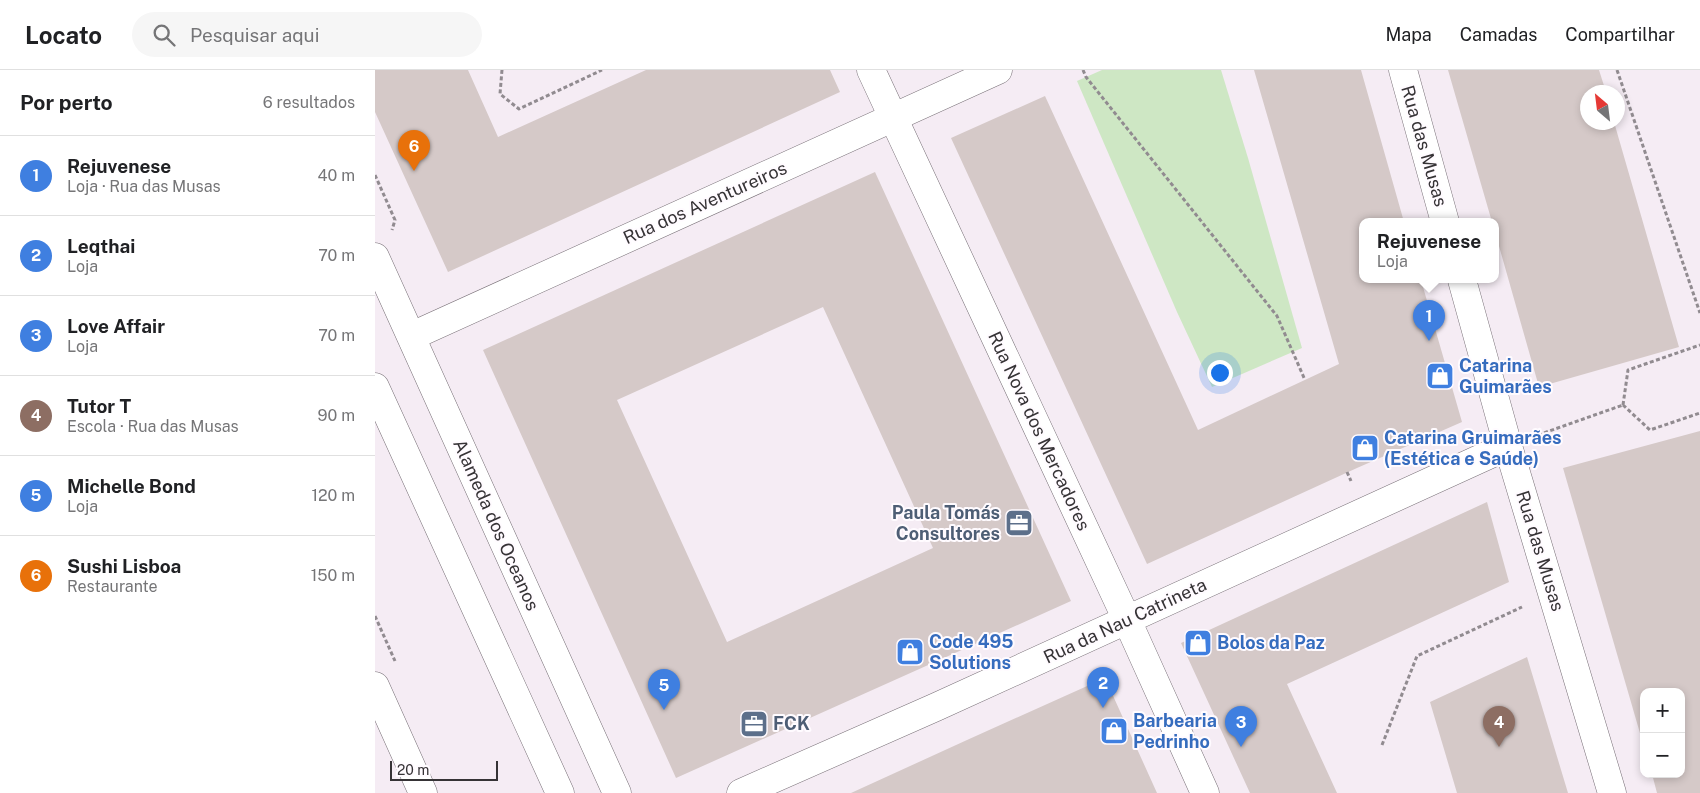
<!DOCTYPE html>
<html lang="pt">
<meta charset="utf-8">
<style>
:root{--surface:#fff;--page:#f6f6f6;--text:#202124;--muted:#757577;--line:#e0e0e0;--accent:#b45309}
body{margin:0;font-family:"Public Sans",sans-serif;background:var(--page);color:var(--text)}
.controls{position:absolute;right:15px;bottom:15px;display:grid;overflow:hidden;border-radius:10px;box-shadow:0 2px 8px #0003}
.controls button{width:45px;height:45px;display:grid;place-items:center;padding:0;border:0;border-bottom:1px solid var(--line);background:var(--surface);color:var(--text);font:25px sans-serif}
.compass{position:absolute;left:1205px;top:15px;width:45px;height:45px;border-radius:50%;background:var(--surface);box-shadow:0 2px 8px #0003;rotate:332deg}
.scale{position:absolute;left:15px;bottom:12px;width:108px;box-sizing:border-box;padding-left:5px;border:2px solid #363336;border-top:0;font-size:14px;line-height:18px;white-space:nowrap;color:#363336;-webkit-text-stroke:4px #fffbff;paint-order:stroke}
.you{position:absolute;left:844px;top:302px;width:18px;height:18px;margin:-12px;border:4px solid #fff;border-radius:50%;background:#1a73e8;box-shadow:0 0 0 8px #1a73e833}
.badge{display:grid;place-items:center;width:32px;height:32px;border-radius:50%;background:var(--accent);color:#fff;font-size:16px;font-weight:700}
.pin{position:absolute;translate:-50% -41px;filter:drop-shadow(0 1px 2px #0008)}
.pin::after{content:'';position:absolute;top:26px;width:18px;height:15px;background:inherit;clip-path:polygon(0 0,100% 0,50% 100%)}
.popup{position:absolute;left:984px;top:148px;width:140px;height:65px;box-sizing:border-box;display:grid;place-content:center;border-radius:10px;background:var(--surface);filter:drop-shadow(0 1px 4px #0005);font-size:16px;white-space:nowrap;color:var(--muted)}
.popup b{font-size:19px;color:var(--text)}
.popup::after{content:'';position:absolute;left:50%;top:100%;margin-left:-10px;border:10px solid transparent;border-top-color:var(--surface)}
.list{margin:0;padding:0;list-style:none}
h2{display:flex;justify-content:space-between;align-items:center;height:65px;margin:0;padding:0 20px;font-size:21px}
h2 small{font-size:16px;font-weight:400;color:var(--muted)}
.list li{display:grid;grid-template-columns:32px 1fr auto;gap:15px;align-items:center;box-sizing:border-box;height:80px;padding:0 20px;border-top:1px solid var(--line)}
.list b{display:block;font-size:19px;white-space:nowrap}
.list p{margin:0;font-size:16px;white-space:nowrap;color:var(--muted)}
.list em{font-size:16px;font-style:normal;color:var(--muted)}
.icon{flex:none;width:28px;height:28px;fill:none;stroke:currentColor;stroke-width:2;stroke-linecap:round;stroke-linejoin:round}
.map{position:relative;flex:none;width:1325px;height:723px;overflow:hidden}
header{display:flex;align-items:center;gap:30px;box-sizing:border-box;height:70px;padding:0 25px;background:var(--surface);border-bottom:1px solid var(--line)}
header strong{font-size:24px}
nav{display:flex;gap:28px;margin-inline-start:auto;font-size:18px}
.search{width:350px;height:45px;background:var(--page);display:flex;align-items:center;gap:12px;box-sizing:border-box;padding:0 18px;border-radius:28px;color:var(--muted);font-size:19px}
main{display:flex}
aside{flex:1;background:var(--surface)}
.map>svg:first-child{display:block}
</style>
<header>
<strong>Locato</strong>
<div class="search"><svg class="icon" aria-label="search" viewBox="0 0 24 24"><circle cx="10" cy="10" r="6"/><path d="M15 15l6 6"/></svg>Pesquisar aqui</div>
<nav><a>Mapa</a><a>Camadas</a><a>Compartilhar</a></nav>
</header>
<main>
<aside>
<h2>Por perto<small>6 resultados</small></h2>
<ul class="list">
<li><span class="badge" style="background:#3f7fe0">1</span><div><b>Rejuvenese</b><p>Loja · Rua das Musas</p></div><em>40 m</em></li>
<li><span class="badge" style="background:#3f7fe0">2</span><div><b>Leqthai</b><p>Loja</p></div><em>70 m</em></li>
<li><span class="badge" style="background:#3f7fe0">3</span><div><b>Love Affair</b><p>Loja</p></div><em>70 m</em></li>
<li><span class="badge" style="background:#8d6e63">4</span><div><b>Tutor T</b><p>Escola · Rua das Musas</p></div><em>90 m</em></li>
<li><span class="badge" style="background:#3f7fe0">5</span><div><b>Michelle Bond</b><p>Loja</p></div><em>120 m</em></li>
<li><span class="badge" style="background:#e8710a">6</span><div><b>Sushi Lisboa</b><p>Restaurante</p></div><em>150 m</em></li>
</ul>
</aside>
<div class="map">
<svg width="1325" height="723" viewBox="0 0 1325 723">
<rect width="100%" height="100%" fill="#f5ecf4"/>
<path fill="#cee7c4" d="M 727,0 L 846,0 L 873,88 L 927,278 L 837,317 L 802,242 L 702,11 Z"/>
<path fill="#d5c9c8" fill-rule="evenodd" d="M 0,0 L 93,0 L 123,67 L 271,0 L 455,0 L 465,22 L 73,202 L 0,42 Z
M 879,0 L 986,0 L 1029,152 L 988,152 L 988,210 L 1046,210 L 1087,352 L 982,398 L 772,494 L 576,68 L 670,26 L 823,360 L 964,294 Z
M 1073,0 L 1224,0 L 1231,22 L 1212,22 L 1212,52 L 1239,52 L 1304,277 L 1164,317 L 1120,162 L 1120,152 L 1117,152 Z
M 500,102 L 696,531 L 301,708 L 108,280 ZM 448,237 L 558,478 L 352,572 L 242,330 Z
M 1325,361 L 1325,723 L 1282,723 L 1277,704 L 1306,704 L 1306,622 L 1269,622 L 1269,677 L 1188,398 Z
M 1112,432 L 1134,512 L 912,614 L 962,723 L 875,723 L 806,573 Z
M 1152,587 L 1193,723 L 1082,723 L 1055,632 Z
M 730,608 L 782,723 L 476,723 L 592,670 Z"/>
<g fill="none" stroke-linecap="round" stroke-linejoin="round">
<defs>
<path id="minor" d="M 496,0 L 752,550 L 830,723
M 1028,0 L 1070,152
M 1087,210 L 1133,376 L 1237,723
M 37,266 L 623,0
M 0,616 L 48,723
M 366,723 L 561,637 L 1133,376"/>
<path id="major" d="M 0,187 L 242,723
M 0,317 L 185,723"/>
</defs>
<use href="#minor" stroke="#776f76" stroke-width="29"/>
<use href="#major" stroke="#776f76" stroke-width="29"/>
<path stroke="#918b90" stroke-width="3" stroke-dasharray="4 2.5" stroke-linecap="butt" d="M 127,0 L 125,24 L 144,39 L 227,0
M 708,0 L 711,7 L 902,246 L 930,310
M 1242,0 L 1325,243
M 0,105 L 20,150 L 17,160
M 1248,335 L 1253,300 L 1325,275
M 1248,335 L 1275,360 L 1325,343
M 1163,365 L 1248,335
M 972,402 L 976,411
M 0,546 L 20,591
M 1007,675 L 1042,586 L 1147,537"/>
<use href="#minor" stroke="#fff" stroke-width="28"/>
<use href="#major" stroke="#fff" stroke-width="28"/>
</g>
<defs>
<symbol id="shop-square" viewBox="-11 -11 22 22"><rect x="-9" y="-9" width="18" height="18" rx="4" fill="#3f7fe0" stroke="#fffbff"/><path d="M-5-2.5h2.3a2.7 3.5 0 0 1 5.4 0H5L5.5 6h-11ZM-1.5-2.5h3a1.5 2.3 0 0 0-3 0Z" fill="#fff"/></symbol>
<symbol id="office-square" viewBox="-11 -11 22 22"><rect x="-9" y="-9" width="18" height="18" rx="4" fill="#5c6f8a" stroke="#fffbff"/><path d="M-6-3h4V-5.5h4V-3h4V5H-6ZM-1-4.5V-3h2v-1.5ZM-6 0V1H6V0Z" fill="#fff"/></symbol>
</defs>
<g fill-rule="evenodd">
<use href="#shop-square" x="1049" y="290" width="32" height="32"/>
<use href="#shop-square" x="974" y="362" width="32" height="32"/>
<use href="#office-square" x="628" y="437" width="32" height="32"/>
<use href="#shop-square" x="807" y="557" width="32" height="32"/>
<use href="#shop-square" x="519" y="566" width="32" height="32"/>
<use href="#office-square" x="363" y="638" width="32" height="32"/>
<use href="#shop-square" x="723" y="645" width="32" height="32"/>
</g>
<g text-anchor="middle" stroke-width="4" stroke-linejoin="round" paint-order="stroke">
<g font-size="18" fill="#363336" stroke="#fffbff">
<text transform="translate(1049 76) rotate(74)" y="6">Rua das Musas</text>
<text transform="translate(330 133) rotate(-24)" y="6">Rua dos Aventureiros</text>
<text transform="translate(664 361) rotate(65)" y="6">Rua Nova dos Mercadores</text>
<text transform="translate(121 455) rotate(66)" y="6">Alameda dos Oceanos</text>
<text transform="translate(1165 481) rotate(73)" y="6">Rua das Musas</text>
<text transform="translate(750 551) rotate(-25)" y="6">Rua da Nau Catrineta</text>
</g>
<g font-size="18" font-weight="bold" fill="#366cbe" stroke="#fffbff" text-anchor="start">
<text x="1084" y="302">Catarina<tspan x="1084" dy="21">Guimarães</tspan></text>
<text x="1009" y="374">Catarina Gruimarães<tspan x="1009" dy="21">(Estética e Saúde)</tspan></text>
<text x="554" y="578">Code 495<tspan x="554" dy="21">Solutions</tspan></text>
<text x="842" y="579">Bolos da Paz</text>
<text x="758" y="657">Barbearia<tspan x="758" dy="21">Pedrinho</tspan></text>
</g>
<g font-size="18" font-weight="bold" fill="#4e5e75" stroke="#fffbff" text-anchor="end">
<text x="625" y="449">Paula Tomás<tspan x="625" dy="21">Consultores</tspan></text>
<text x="398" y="660" text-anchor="start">FCK</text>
</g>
</g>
</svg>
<div class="controls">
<button>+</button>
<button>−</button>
</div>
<svg class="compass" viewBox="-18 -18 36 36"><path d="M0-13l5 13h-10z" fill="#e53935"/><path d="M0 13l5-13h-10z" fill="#757577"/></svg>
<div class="scale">20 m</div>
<div class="you"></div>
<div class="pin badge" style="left:1054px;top:271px;background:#3f7fe0">1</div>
<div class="popup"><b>Rejuvenese</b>Loja</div>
<div class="pin badge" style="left:728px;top:638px;background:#3f7fe0">2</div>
<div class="pin badge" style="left:866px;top:677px;background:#3f7fe0">3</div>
<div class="pin badge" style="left:1124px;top:677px;background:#8d6e63">4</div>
<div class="pin badge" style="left:289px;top:640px;background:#3f7fe0">5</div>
<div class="pin badge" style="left:39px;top:101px;background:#e8710a">6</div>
</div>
</main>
